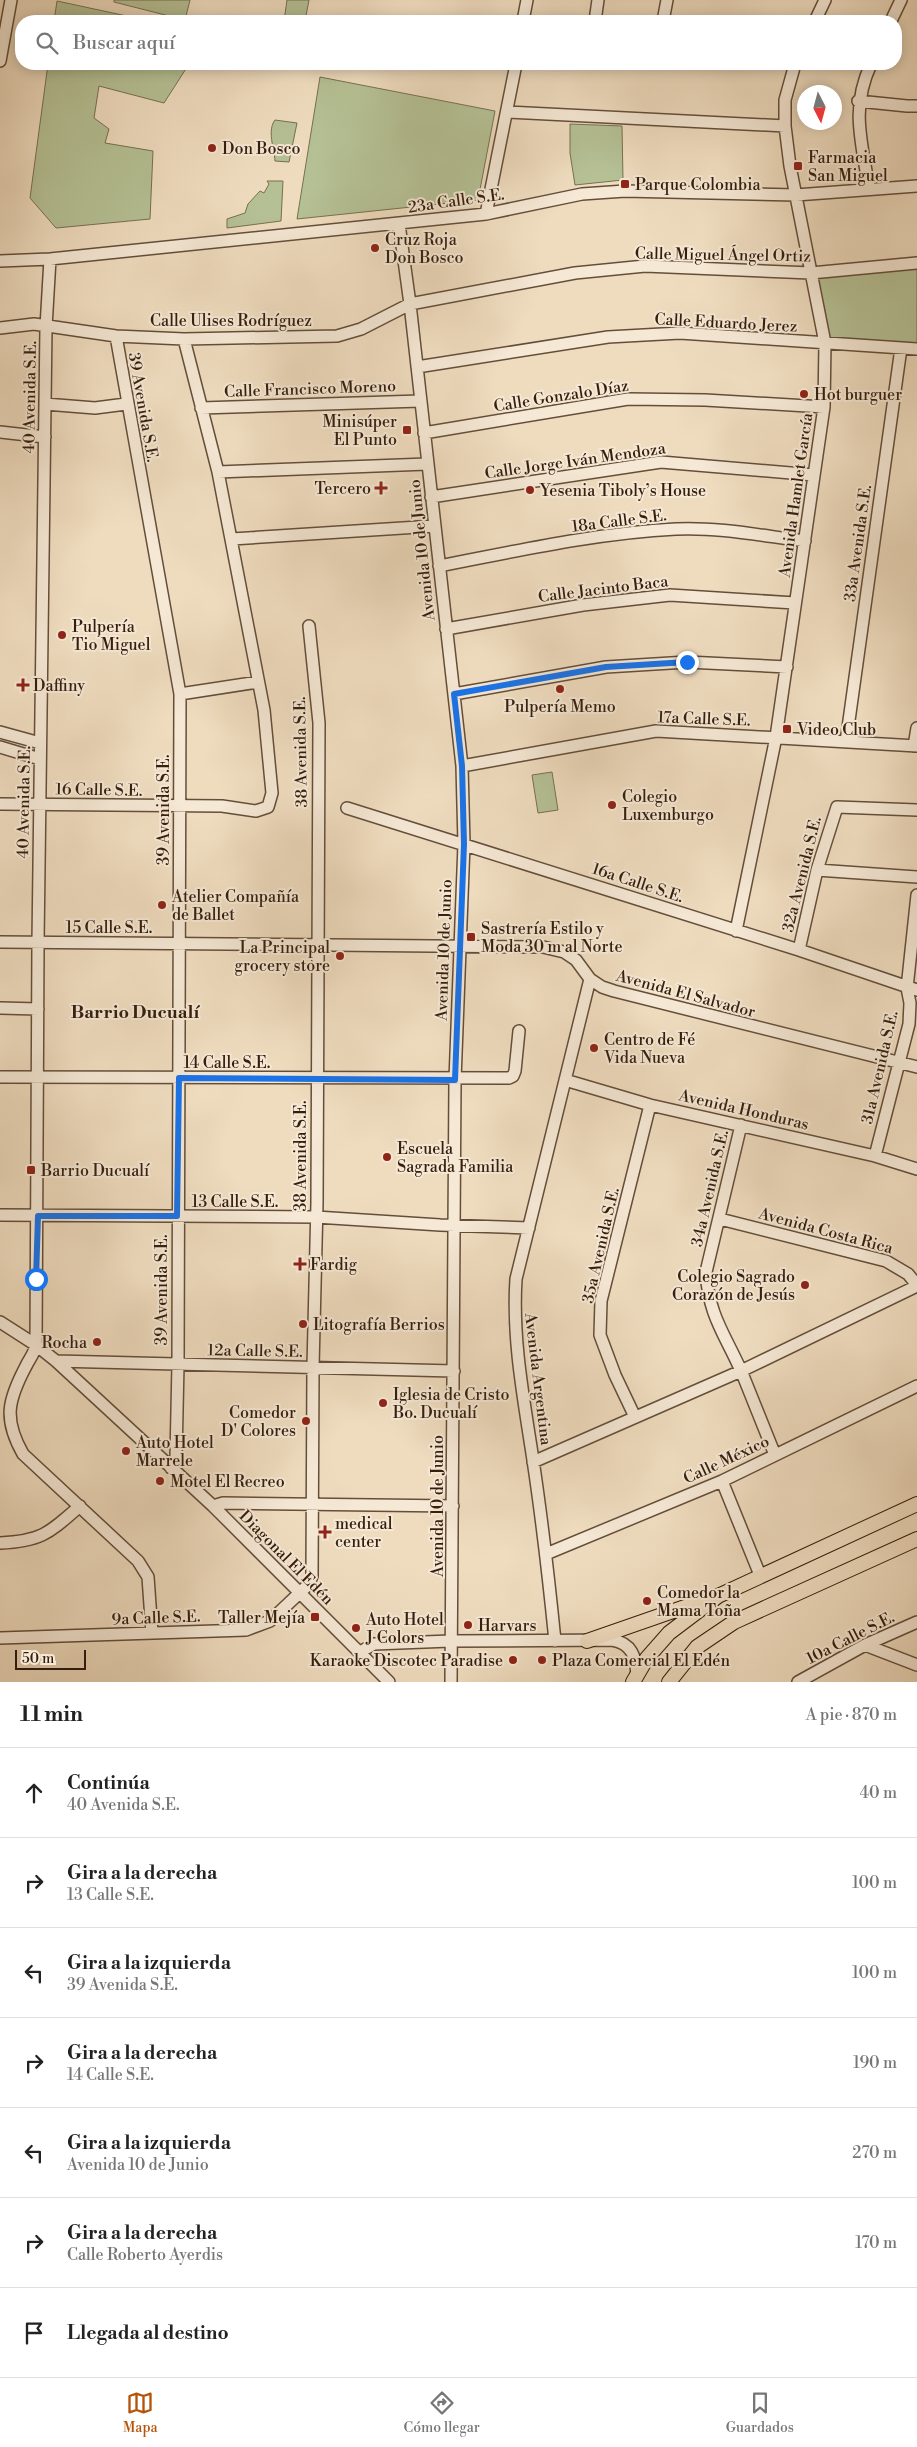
<!DOCTYPE html>
<html lang="es">
<meta charset="utf-8">
<style>
:root{--surface:#fff;--page:#f6f6f6;--text:#222;--muted:#767676;--line:#e0e0e0;--accent:#b45309}
body{margin:0;font-family:"Libre Bodoni",serif;background:var(--page);color:var(--text)}
.compass{position:absolute;left:797px;top:85px;width:45px;height:45px;border-radius:50%;background:var(--surface);box-shadow:0 2px 12px #0003;rotate:174deg}
.scale{position:absolute;left:15px;bottom:12px;width:71px;box-sizing:border-box;padding-left:5px;border:2px solid #361e0d;border-top:0;font-size:14px;line-height:18px;white-space:nowrap;color:#361e0d;-webkit-text-stroke:4px #f5e8d5;paint-order:stroke}
.stop{position:absolute;width:15px;height:15px;margin:-11px;border:4px solid #1a73e8;border-radius:50%;background:#fff}
.stop.end{background:#1a73e8;border-color:#fff;box-shadow:0 1px 5px #0008}
.list{margin:0;padding:0;list-style:none}
h2{display:flex;justify-content:space-between;align-items:center;height:65px;margin:0;padding:0 20px;font-size:21px}
h2 small{font-size:16px;font-weight:400;color:var(--muted)}
.list li{display:grid;grid-template-columns:32px 1fr auto;gap:15px;align-items:center;box-sizing:border-box;height:90px;padding:0 20px;border-top:1px solid var(--line)}
.list b{display:block;font-size:19px;white-space:nowrap}
.list p{margin:0;font-size:16px;white-space:nowrap;color:var(--muted)}
.list em{font-size:16px;font-style:normal;color:var(--muted)}
.icon{flex:none;width:28px;height:28px;fill:none;stroke:currentColor;stroke-width:2;stroke-linecap:round;stroke-linejoin:round}
.map{position:relative;flex:none;width:917px;height:1682px;overflow:hidden}
.search{position:absolute;background:var(--surface);box-shadow:0 2px 12px #0003;left:15px;right:15px;top:15px;height:55px;display:flex;align-items:center;gap:12px;box-sizing:border-box;padding:0 18px;border-radius:20px;color:var(--muted);font-size:19px}
.sheet{height:695px;background:var(--surface)}
nav{display:flex;justify-content:space-around;align-items:center;box-sizing:border-box;height:70px;border-top:1px solid var(--line);background:var(--surface);font-size:14px;color:var(--muted)}
nav a{display:grid;justify-items:center;gap:2px}
nav .on{color:var(--accent)}
.map>svg:first-child{display:block}
</style>
<div class="map">
<svg width="917" height="1682" viewBox="0 0 917 1682">
<rect width="100%" height="100%" fill="#efdcbf"/>
<filter id="stains"><feTurbulence type="fractalNoise" baseFrequency=".004" numOctaves="4"/><feColorMatrix values="0 0 0 0 .2 0 0 0 0 .09 0 0 0 0 .02 0 0 0 .5 -.17"/></filter>
<radialGradient id="worn" r=".72"><stop offset=".6" stop-color="#630" stop-opacity="0"/><stop offset="1" stop-color="#630" stop-opacity=".3"/></radialGradient>
<path fill="#b5c195" stroke="#767051" d="M 114,0 L 190,0 L 185,20 L 114,2 Z
M 287,0 L 309,0 L 305,21 L 284,21 Z
M 57,1 L 150,21 L 54,21 Z
M 48,64 L 189,64 L 164,103 L 99,86 L 94,118 L 109,129 L 105,143 L 153,151 L 150,219 L 56,228 L 30,198 Z
M 320,77 L 495,111 L 478,200 L 297,219 Z
M 275,120 L 297,123 L 289,162 L 275,161 C 274,148 267,130 275,120 Z
M 570,124 L 622,126 L 623,180 L 575,185 L 570,153 Z
M 267,181 L 283,181 L 281,221 L 227,228 L 227,219 L 245,213 L 248,204 L 260,191 L 264,193 L 269,184 Z
M 917,263 L 917,349 L 825,343 L 811,273 Z
M 552,772 L 558,810 L 538,813 L 532,775 Z"/>
<g fill="none" stroke-linecap="round" stroke-linejoin="round">
<defs>
<path id="minor" d="M 523,21 L 527,0
M 595,21 L 598,0
M 663,21 L 667,0
M 815,21 L 825,0
M 891,21 L 901,0
M 0,61 L 11,0
M 858,101 L 907,106 L 917,106
M 507,112 L 785,126
M 869,189 C 862,142 850,109 871,64
M 486,214 L 516,64
M 399,224 L 410,304 L 462,766 L 464,844 L 455,1080 L 451,1682
M 50,259 L 46,327 L 38,943 L 36,1345 C 34,1354 30,1358 26,1366 C 8,1400 3,1419 23,1454 L 138,1561 L 148,1577 L 152,1633
M 0,261 L 50,259 L 486,214 L 582,194 L 625,191 L 796,195 L 917,186
M 0,328 L 34,324 L 116,336 L 184,339 L 337,336 L 361,329 L 410,304 L 575,273 L 645,266 L 811,273 L 917,263
M 116,336 L 180,694 L 178,1364 L 176,1457 L 171,1468
M 417,367 L 608,337 L 680,333 L 917,349
M 45,404 L 95,408 L 126,404
M 201,408 L 420,401
M 0,432 L 45,437
M 424,433 L 628,399 L 705,400 L 824,407
M 218,472 L 427,464
M 431,497 L 661,462 L 814,475
M 232,539 L 434,526
M 439,566 C 517,551 596,533 676,529 C 719,527 763,536 805,541
M 446,629 L 583,605 L 670,595 L 795,603
M 180,694 L 258,682
M 454,694 L 606,667 L 687,662 L 787,667
M 0,732 L 40,743
M 846,742 L 901,348
M 914,746 L 917,728
M 0,747 L 40,759
M 462,766 L 656,731 L 917,746
M 0,804 L 222,806 L 256,811 L 268,807 L 272,793 L 264,710 L 218,472 L 184,339
M 347,808 L 799,950 L 917,990
M 817,870 L 917,877
M 736,931 L 776,737 L 824,407 L 825,343 L 790,166 L 785,126 L 785,100 L 795,64
M 0,942 L 543,947 L 564,952 L 576,960 L 590,979 L 602,987 L 614,991 L 917,1067
M 799,950 L 817,870 L 837,807 L 917,810
M 0,1008 L 38,1009
M 0,1077 L 509,1078 L 513,1076 L 515,1071 L 519,1031
M 565,1080 L 650,1105 L 875,1156 L 917,1169
M 741,1125 L 706,1272 C 709,1317 725,1334 742,1373 C 753,1400 764,1427 775,1455
M 875,1156 L 909,1024 L 910,1003 L 907,988 L 917,895
M 0,1215 L 316,1217 L 440,1225 L 529,1228
M 720,1219 L 886,1261 L 908,1274 L 917,1285
M 0,1322 L 36,1345 L 56,1361 L 213,1506 L 389,1682
M 56,1361 L 454,1371
M 635,1417 L 615,1375 L 600,1335 L 601,1301 L 650,1105
M 533,1462 L 741,1371 L 917,1286
M 722,1481 L 760,1575
M 213,1506 L 223,1503 L 453,1506
M 0,1543 C 42,1541 49,1533 80,1506
M 546,1554 L 722,1481 L 917,1386
M 0,1638 L 246,1630 L 270,1621 L 309,1584 L 312,1576 L 313,1367 L 317,1203 L 319,723 L 309,626
M 555,1641 C 549,1581 542,1520 533,1460 C 524,1400 512,1340 516,1279 L 590,979
M 865,1645 L 917,1665
M 360,1652 L 374,1644 L 450,1641 L 612,1640 C 632,1643 636,1657 637,1676
M 798,1682 L 865,1645 L 917,1622"/>
<path id="major" d="M 587,1641 L 705,1600
M 633,1682 L 647,1658 L 669,1633 L 718,1596 L 917,1504
M 669,1682 L 697,1647 L 734,1622 L 917,1539"/>
</defs>
<use href="#minor" stroke="#644e3a" stroke-width="14"/>
<use href="#major" stroke="#361e0d" stroke-width="16"/>
<use href="#minor" stroke="#f5e8d5" stroke-width="11"/>
<use href="#major" stroke="#efdcbf" stroke-width="14"/>
</g>
<g fill="none" stroke-linecap="round" stroke-linejoin="round">
<path stroke="#1a73e8" stroke-width="6" d="M 36,1279 L 38,1216 L 177,1216 L 179,1078 L 455,1080 L 464,844 L 462,766 L 454,694 L 606,667 L 687,662"/>
</g>
<g fill="#8f2418" stroke="#f5e8d5" stroke-width="2">
<circle cx="212" cy="148" r="5"/>
<rect x="793" y="161" width="10" height="10" rx="2.5"/>
<rect x="620" y="179" width="10" height="10" rx="2.5"/>
<circle cx="375" cy="248" r="5"/>
<circle cx="804" cy="394" r="5"/>
<rect x="402" y="425" width="10" height="10" rx="2.5"/>
<path d="M378.5 480.5h5v5h5v5h-5v5h-5v-5h-5v-5h5z"/>
<circle cx="530" cy="490" r="5"/>
<circle cx="62" cy="635" r="5"/>
<path d="M20.5 677.5h5v5h5v5h-5v5h-5v-5h-5v-5h5z"/>
<circle cx="560" cy="689" r="5"/>
<rect x="782" y="724" width="10" height="10" rx="2.5"/>
<circle cx="612" cy="805" r="5"/>
<circle cx="162" cy="905" r="5"/>
<rect x="466" y="932" width="10" height="10" rx="2.5"/>
<circle cx="340" cy="956" r="5"/>
<circle cx="594" cy="1048" r="5"/>
<circle cx="387" cy="1157" r="5"/>
<rect x="26" y="1165" width="10" height="10" rx="2.5"/>
<path d="M297.5 1256.5h5v5h5v5h-5v5h-5v-5h-5v-5h5z"/>
<circle cx="805" cy="1285" r="5"/>
<circle cx="303" cy="1324" r="5"/>
<circle cx="97" cy="1342" r="5"/>
<circle cx="383" cy="1403" r="5"/>
<circle cx="306" cy="1421" r="5"/>
<circle cx="126" cy="1451" r="5"/>
<circle cx="160" cy="1481" r="5"/>
<path d="M322.5 1524.5h5v5h5v5h-5v5h-5v-5h-5v-5h5z"/>
<circle cx="647" cy="1601" r="5"/>
<rect x="310" y="1612" width="10" height="10" rx="2.5"/>
<circle cx="468" cy="1625" r="5"/>
<circle cx="356" cy="1628" r="5"/>
<circle cx="513" cy="1660" r="5"/>
<circle cx="542" cy="1660" r="5"/>
</g>
<g text-anchor="middle" stroke-width="4" stroke-linejoin="round" paint-order="stroke">
<g font-size="16" fill="#361e0d" stroke="#f5e8d5" text-anchor="start">
<text x="222" y="154">Don Bosco</text>
<text x="808" y="163">Farmacia<tspan x="808" dy="18">San Miguel</tspan></text>
<text x="635" y="190">Parque Colombia</text>
<text x="385" y="245">Cruz Roja<tspan x="385" dy="18">Don Bosco</tspan></text>
<text x="814" y="400">Hot burguer</text>
<text x="397" y="427" text-anchor="end">Minisúper<tspan x="397" dy="18">El Punto</tspan></text>
<text x="371" y="494" text-anchor="end">Tercero</text>
<text x="540" y="496">Yesenia Tiboly’s House</text>
<text x="72" y="632">Pulpería<tspan x="72" dy="18">Tio Miguel</tspan></text>
<text x="33" y="691">Daffiny</text>
<text x="560" y="712" text-anchor="middle">Pulpería Memo</text>
<text x="797" y="735">Video Club</text>
<text x="622" y="802">Colegio<tspan x="622" dy="18">Luxemburgo</tspan></text>
<text x="172" y="902">Atelier Compañía<tspan x="172" dy="18">de Ballet</tspan></text>
<text x="481" y="934">Sastrería Estilo y<tspan x="481" dy="18">Moda 30 m al Norte</tspan></text>
<text x="330" y="953" text-anchor="end">La Principal<tspan x="330" dy="18">grocery store</tspan></text>
<text x="604" y="1045">Centro de Fé<tspan x="604" dy="18">Vida Nueva</tspan></text>
<text x="397" y="1154">Escuela<tspan x="397" dy="18">Sagrada Familia</tspan></text>
<text x="41" y="1176">Barrio Ducualí</text>
<text x="310" y="1270">Fardig</text>
<text x="795" y="1282" text-anchor="end">Colegio Sagrado<tspan x="795" dy="18">Corazón de Jesús</tspan></text>
<text x="313" y="1330">Litografía Berrios</text>
<text x="87" y="1348" text-anchor="end">Rocha</text>
<text x="393" y="1400">Iglesia de Cristo<tspan x="393" dy="18">Bo. Ducualí</tspan></text>
<text x="296" y="1418" text-anchor="end">Comedor<tspan x="296" dy="18">D' Colores</tspan></text>
<text x="136" y="1448">Auto Hotel<tspan x="136" dy="18">Marrele</tspan></text>
<text x="170" y="1487">Motel El Recreo</text>
<text x="335" y="1529">medical<tspan x="335" dy="18">center</tspan></text>
<text x="657" y="1598">Comedor la<tspan x="657" dy="18">Mama Toña</tspan></text>
<text x="305" y="1623" text-anchor="end">Taller Mejía</text>
<text x="366" y="1625">Auto Hotel<tspan x="366" dy="18">J Colors</tspan></text>
<text x="478" y="1631">Harvars</text>
<text x="503" y="1666" text-anchor="end">Karaoke Discotec Paradise</text>
<text x="552" y="1666">Plaza Comercial El Edén</text>
</g>
<g font-size="16" fill="#361e0d" stroke="#f5e8d5">
<text transform="translate(456 200) rotate(-8)" y="6">23a Calle S.E.</text>
<text transform="translate(723 254) rotate(1)" y="6">Calle Miguel Ángel Ortiz</text>
<text x="231" y="326">Calle Ulises Rodríguez</text>
<text transform="translate(726 322) rotate(3)" y="6">Calle Eduardo Jerez</text>
<text transform="translate(310 388) rotate(-2)" y="6">Calle Francisco Moreno</text>
<text transform="translate(561 395) rotate(-9)" y="6">Calle Gonzalo Díaz</text>
<text transform="translate(29 397) rotate(-89)" y="6">40 Avenida S.E.</text>
<text transform="translate(144 407) rotate(80)" y="6">39 Avenida S.E.</text>
<text transform="translate(575 460) rotate(-8)" y="6">Calle Jorge Iván Mendoza</text>
<text transform="translate(795 495) rotate(-82)" y="6">Avenida Hamlet García</text>
<text transform="translate(619 520) rotate(-7)" y="6">18a Calle S.E.</text>
<text transform="translate(857 543) rotate(-82)" y="6">33a Avenida S.E.</text>
<text transform="translate(421 550) rotate(-96)" y="6">Avenida 10 de Junio</text>
<text transform="translate(603 588) rotate(-7)" y="6">Calle Jacinto Baca</text>
<text transform="translate(704 718) rotate(2)" y="6">17a Calle S.E.</text>
<text transform="translate(300 752) rotate(-91)" y="6">38 Avenida S.E.</text>
<text transform="translate(99 789) rotate(1)" y="6">16 Calle S.E.</text>
<text transform="translate(23 802) rotate(-89)" y="6">40 Avenida S.E.</text>
<text transform="translate(163 810) rotate(-90)" y="6">39 Avenida S.E.</text>
<text transform="translate(801 874) rotate(-76)" y="6">32a Avenida S.E.</text>
<text transform="translate(638 882) rotate(18)" y="6">16a Calle S.E.</text>
<text x="109" y="933">15 Calle S.E.</text>
<text transform="translate(443 950) rotate(-88)" y="6">Avenida 10 de Junio</text>
<text transform="translate(686 993) rotate(15)" y="6">Avenida El Salvador</text>
<text x="227" y="1068">14 Calle S.E.</text>
<text transform="translate(879 1067) rotate(-77)" y="6">31a Avenida S.E.</text>
<text transform="translate(744 1109) rotate(13)" y="6">Avenida Honduras</text>
<text transform="translate(300 1156) rotate(-90)" y="6">38 Avenida S.E.</text>
<text transform="translate(709 1188) rotate(-77)" y="6">34a Avenida S.E.</text>
<text x="235" y="1207">13 Calle S.E.</text>
<text transform="translate(826 1230) rotate(15)" y="6">Avenida Costa Rica</text>
<text transform="translate(600 1245) rotate(-77)" y="6">35a Avenida S.E.</text>
<text transform="translate(161 1290) rotate(-90)" y="6">39 Avenida S.E.</text>
<text transform="translate(255 1350) rotate(1)" y="6">12a Calle S.E.</text>
<text transform="translate(539 1379) rotate(83)" y="6">Avenida Argentina</text>
<text transform="translate(726 1459) rotate(-25)" y="6">Calle México</text>
<text transform="translate(437 1506) rotate(-90)" y="6">Avenida 10 de Junio</text>
<text transform="translate(287 1557) rotate(45)" y="6">Diagonal El Edén</text>
<text transform="translate(156 1617) rotate(-2)" y="6">9a Calle S.E.</text>
<text transform="translate(850 1637) rotate(-27)" y="6">10a Calle S.E.</text>
</g>
<g font-size="18" font-weight="bold" fill="#361e0d" stroke="#f5e8d5">
<text x="135" y="1018">Barrio Ducualí</text>
</g>
</g>
<rect width="100%" height="100%" filter="url(#stains)"/>
<rect width="100%" height="100%" fill="url(#worn)"/>
</svg>
<svg class="compass" viewBox="-18 -18 36 36"><path d="M0-13l5 13h-10z" fill="#e53935"/><path d="M0 13l5-13h-10z" fill="#767676"/></svg>
<div class="scale">50 m</div>
<div class="stop" style="left:36px;top:1279px"></div>
<div class="stop end" style="left:687px;top:662px"></div>
<div class="search"><svg class="icon" aria-label="search" viewBox="0 0 24 24"><circle cx="10" cy="10" r="6"/><path d="M15 15l6 6"/></svg>Buscar aquí</div>
</div>
<section class="sheet">
<h2>11 min<small>A pie · 870 m</small></h2>
<ul class="list">
<li><svg class="icon" aria-label="ahead" viewBox="0 0 24 24"><path d="M12 20V5M6 11l6-6 6 6"/></svg><div><b>Continúa</b><p>40 Avenida S.E.</p></div><em>40 m</em></li>
<li><svg class="icon" aria-label="right" viewBox="0 0 24 24"><path d="M7 20v-9h11M14 6l5 5-5 5"/></svg><div><b>Gira a la derecha</b><p>13 Calle S.E.</p></div><em>100 m</em></li>
<li><svg class="icon" aria-label="left" viewBox="0 0 24 24"><path d="M17 20v-9H6M10 6l-5 5 5 5"/></svg><div><b>Gira a la izquierda</b><p>39 Avenida S.E.</p></div><em>100 m</em></li>
<li><svg class="icon" aria-label="right" viewBox="0 0 24 24"><path d="M7 20v-9h11M14 6l5 5-5 5"/></svg><div><b>Gira a la derecha</b><p>14 Calle S.E.</p></div><em>190 m</em></li>
<li><svg class="icon" aria-label="left" viewBox="0 0 24 24"><path d="M17 20v-9H6M10 6l-5 5 5 5"/></svg><div><b>Gira a la izquierda</b><p>Avenida 10 de Junio</p></div><em>270 m</em></li>
<li><svg class="icon" aria-label="right" viewBox="0 0 24 24"><path d="M7 20v-9h11M14 6l5 5-5 5"/></svg><div><b>Gira a la derecha</b><p>Calle Roberto Ayerdis</p></div><em>170 m</em></li>
<li><svg class="icon" aria-label="arrive" viewBox="0 0 24 24"><path d="M6 21V4h12l-3 4 3 4H6"/></svg><div><b>Llegada al destino</b></div></li>
</ul>
</section>
<nav>
<a class="on"><svg class="icon" aria-label="map" viewBox="0 0 24 24"><path d="M3 6l6-2 6 2 6-2v14l-6 2-6-2-6 2zM9 4v14M15 6v14"/></svg>Mapa</a>
<a><svg class="icon" aria-label="directions" viewBox="0 0 24 24"><path d="M12 3l9 9-9 9-9-9zM9 14v-3h6M13 9l2 2-2 2"/></svg>Cómo llegar</a>
<a><svg class="icon" aria-label="saved" viewBox="0 0 24 24"><path d="M7 4h10v16l-5-4-5 4z"/></svg>Guardados</a>
</nav>
